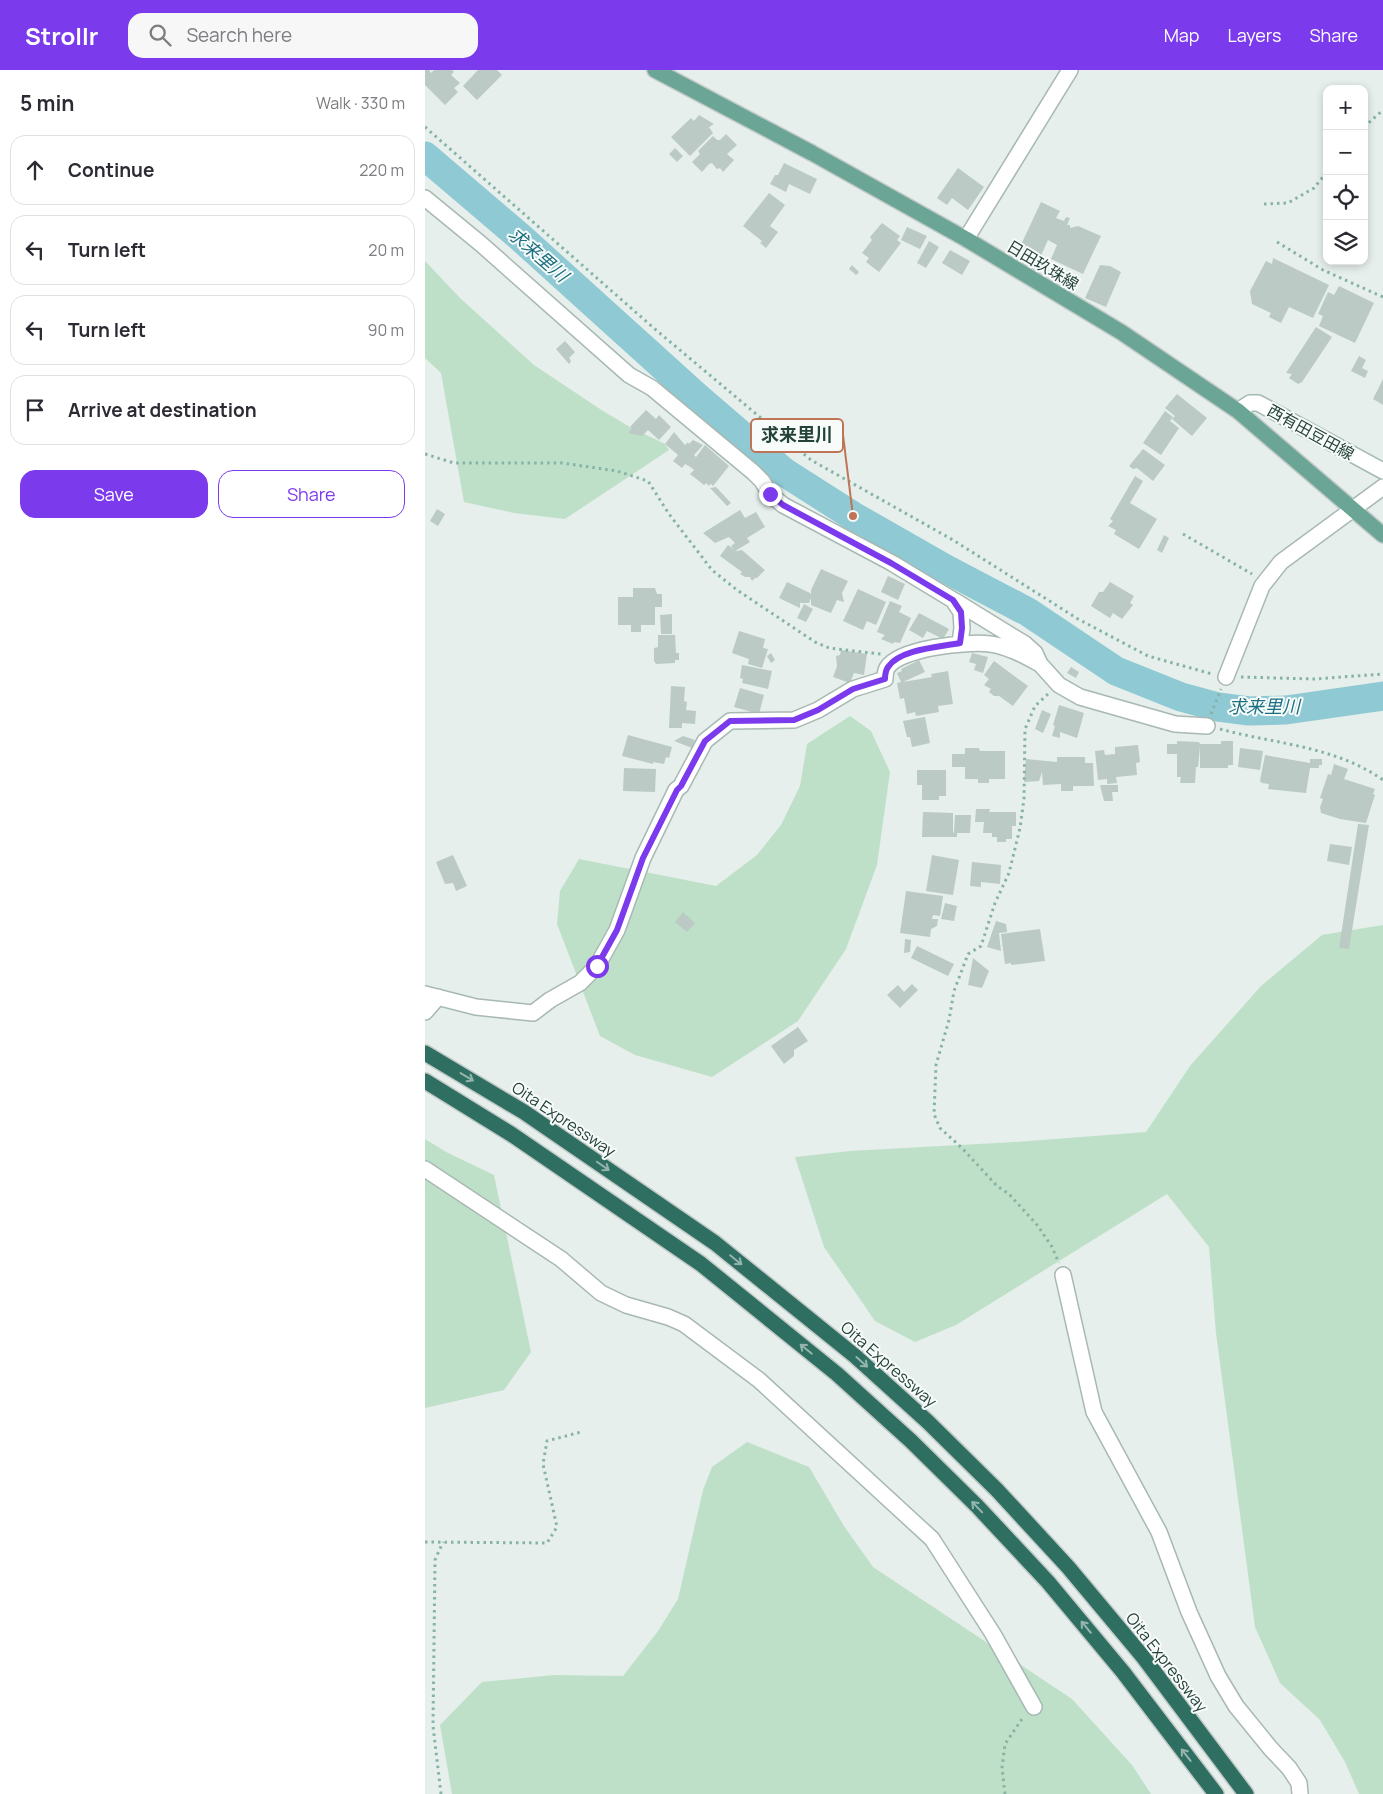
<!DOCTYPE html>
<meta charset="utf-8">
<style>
:root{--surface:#fff;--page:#f7f7f7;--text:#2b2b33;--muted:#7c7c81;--line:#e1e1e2;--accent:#7c3aed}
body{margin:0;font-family:Manrope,"Noto Sans JP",sans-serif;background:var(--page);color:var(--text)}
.controls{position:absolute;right:15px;top:15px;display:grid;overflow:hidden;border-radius:10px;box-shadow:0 2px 8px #0003}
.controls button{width:45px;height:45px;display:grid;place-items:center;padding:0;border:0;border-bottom:1px solid var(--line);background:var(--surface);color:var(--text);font:25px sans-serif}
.stop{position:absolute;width:15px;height:15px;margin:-11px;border:4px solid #7c3aed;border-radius:50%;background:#fff}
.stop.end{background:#7c3aed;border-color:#fff;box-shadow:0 1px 5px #0008}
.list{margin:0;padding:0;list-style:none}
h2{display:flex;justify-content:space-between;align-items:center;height:65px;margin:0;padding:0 20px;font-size:21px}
h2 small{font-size:16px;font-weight:400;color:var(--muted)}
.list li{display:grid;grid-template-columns:32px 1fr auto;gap:15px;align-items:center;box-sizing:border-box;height:70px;margin:0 10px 10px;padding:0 10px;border:1px solid var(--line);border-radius:15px}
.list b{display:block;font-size:19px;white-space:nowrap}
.list em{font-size:16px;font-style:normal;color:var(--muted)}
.actions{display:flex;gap:10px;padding:15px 20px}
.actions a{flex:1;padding:11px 0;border:1px solid var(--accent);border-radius:15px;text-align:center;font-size:18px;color:var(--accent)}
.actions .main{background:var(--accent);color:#fff}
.icon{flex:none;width:28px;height:28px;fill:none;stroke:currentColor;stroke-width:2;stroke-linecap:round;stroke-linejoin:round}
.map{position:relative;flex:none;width:958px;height:1724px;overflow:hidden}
header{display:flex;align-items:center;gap:30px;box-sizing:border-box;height:70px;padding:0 25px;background:var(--accent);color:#fff}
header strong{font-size:24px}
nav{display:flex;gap:28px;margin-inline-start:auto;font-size:18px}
.search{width:350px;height:45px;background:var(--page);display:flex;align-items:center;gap:12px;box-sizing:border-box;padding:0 18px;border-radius:15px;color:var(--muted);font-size:19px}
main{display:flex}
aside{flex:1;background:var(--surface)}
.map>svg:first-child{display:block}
</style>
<header>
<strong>Strollr</strong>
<div class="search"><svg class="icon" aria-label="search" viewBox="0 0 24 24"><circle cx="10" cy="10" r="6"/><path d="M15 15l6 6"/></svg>Search here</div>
<nav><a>Map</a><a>Layers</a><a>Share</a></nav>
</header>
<main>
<aside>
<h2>5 min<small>Walk · 330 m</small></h2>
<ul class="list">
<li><svg class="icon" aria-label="ahead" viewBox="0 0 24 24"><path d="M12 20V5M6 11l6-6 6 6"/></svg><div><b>Continue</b></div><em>220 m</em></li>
<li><svg class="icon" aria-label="left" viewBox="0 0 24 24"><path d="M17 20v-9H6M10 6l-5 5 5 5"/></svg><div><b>Turn left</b></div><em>20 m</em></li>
<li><svg class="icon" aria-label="left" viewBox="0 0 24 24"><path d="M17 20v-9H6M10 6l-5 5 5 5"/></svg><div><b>Turn left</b></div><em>90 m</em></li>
<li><svg class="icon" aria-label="arrive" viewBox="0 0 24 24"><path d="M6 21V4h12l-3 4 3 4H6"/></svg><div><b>Arrive at destination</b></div></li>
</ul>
<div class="actions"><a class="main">Save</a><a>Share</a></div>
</aside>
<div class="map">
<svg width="958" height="1724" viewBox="0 0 958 1724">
<rect width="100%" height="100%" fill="#e6efeb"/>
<path fill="#bfe0c8" d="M 0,191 L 35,228 L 109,295 L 178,341 L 205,357 L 240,374 L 244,380 L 140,449 L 89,443 L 39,432 L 16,303 L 0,288 Z
M 425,646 L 446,661 L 465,702 L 452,795 L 421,879 L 373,951 L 287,1007 L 210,985 L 175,966 L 132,854 L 135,821 L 154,789 L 291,816 L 332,785 L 356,755 L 375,716 L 382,674 Z
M 958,855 L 958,1724 L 934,1724 L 920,1692 L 895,1650 L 855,1613 L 830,1557 L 791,1263 L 784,1177 L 742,1124 L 531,1255 L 490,1272 L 450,1251 L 399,1177 L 370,1087 L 425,1081 L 590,1072 L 721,1062 L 765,996 L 836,916 L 897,865 Z
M 0,1069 L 23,1083 L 69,1105 L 106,1282 L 79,1320 L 0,1338 Z
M 322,1372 L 384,1397 L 419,1456 L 448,1497 L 647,1629 L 707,1695 L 726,1724 L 27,1724 L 15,1655 L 57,1612 L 129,1605 L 198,1606 L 233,1561 L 253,1529 L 278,1420 L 287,1397 Z"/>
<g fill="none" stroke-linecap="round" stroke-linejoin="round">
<path stroke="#8ec9d4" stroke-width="29" d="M 0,86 L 95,167 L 272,327 L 359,402 L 428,446 L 521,499 L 603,542 L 691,601 L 756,627 L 793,637 L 824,641 L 861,640 L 958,626"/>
</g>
<path fill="#bbcac4" d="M 0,0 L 4,0 L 6,3 L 9,0 L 27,0 L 29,2 L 26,5 L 35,13 L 29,18 L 33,22 L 20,35 L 0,15 Z
M 53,0 L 72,0 L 77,5 L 52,30 L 38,16 Z
M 274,45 L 289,54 L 284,57 L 288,63 L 265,86 L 246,67 L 266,48 L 269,51 Z
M 301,64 L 312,75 L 302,84 L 309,90 L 298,102 L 295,98 L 292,99 L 287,93 L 284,94 L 277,102 L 267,92 L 275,84 L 273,81 L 288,66 L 292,70 L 295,70 Z
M 250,78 L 258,86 L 252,92 L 244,84 Z
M 359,93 L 392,109 L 385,124 L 364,114 L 361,122 L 345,114 L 350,105 L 353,105 Z
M 533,98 L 559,117 L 543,140 L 527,128 L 522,135 L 512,128 Z
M 344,123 L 360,135 L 345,156 L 353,162 L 341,178 L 335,173 L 337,171 L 318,156 Z
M 616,132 L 635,141 L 631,148 L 639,151 L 641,147 L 645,148 L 642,155 L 645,155 L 645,158 L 653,156 L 676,166 L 658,204 L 626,189 L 632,175 L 623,170 L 615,188 L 594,179 Z
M 457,153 L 475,166 L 472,170 L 476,173 L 454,202 L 441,192 L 444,188 L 437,183 L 447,170 L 445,167 Z
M 482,157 L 502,166 L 495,179 L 476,170 Z
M 504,171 L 514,177 L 501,198 L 492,193 Z
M 525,180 L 545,191 L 537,205 L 517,193 Z
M 848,188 L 904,215 L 888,248 L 864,237 L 856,253 L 844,247 L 846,243 L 827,234 L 825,221 L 841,191 L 847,194 Z
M 427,195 L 434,202 L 431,205 L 424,199 Z
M 675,195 L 685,196 L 696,202 L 681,237 L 660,228 Z
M 914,216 L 949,233 L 930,273 L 894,256 L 898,246 L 893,244 L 903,222 L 909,225 Z
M 891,257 L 907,267 L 877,312 L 873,314 L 864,308 L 867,304 L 861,303 Z
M 140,271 L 150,282 L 144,288 L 146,291 L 144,294 L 131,279 Z
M 934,286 L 941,290 L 937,298 L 943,301 L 940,308 L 926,301 Z
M 958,309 L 958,335 L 948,329 Z
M 752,324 L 782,348 L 767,366 L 747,349 L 750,346 L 740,338 Z
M 221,340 L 231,349 L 234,345 L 246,357 L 234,370 L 223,360 L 217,366 L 203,363 L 207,358 L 205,357 Z
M 740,341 L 748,347 L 745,351 L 754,358 L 736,385 L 718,373 Z
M 249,362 L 260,375 L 263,372 L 264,374 L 268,370 L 278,375 L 269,385 L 271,387 L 266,394 L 280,375 L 304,396 L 288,416 L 286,414 L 283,416 L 282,413 L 279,415 L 265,404 L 269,400 L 264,396 L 260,394 L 257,398 L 248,391 L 253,385 L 240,374 Z
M 718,379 L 740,395 L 728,411 L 712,398 L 708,399 L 704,396 Z
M 710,406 L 718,411 L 705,433 L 732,449 L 714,479 L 689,464 L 691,460 L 683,456 L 688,451 L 685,449 Z
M 291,417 L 306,433 L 302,436 L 285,418 Z
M 12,439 L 20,444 L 13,456 L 5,451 Z
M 315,440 L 320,448 L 331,442 L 340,457 L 322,468 L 325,472 L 310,481 L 306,476 L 310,473 L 304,467 L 290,473 L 278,463 Z
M 739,465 L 744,468 L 737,483 L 732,480 Z
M 303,475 L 311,481 L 317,480 L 340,500 L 332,508 L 330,508 L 327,511 L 325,507 L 320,507 L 315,504 L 317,502 L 295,486 Z
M 396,499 L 423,511 L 417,523 L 419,532 L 412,530 L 406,543 L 386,535 L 386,528 L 384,533 L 375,533 L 375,538 L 354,528 L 362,512 L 385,523 L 386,525 L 386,520 Z
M 463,506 L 480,514 L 473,530 L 456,522 Z
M 685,512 L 709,526 L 705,533 L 708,535 L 697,549 L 688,543 L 685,548 L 666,536 L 674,522 L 678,522 Z
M 208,518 L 230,518 L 232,524 L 237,524 L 237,537 L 230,537 L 230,555 L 216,555 L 216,562 L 206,562 L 206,555 L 193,555 L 193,527 L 208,527 Z
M 433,519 L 461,532 L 451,555 L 442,551 L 438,560 L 418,551 Z
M 465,531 L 477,536 L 474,542 L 486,548 L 475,573 L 469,572 L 468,574 L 456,569 L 460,565 L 452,562 Z
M 379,534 L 388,539 L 381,552 L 372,548 Z
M 494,543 L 524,559 L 518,569 L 502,561 L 498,568 L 484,560 Z
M 247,544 L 247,564 L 236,564 L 235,545 Z
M 314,561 L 340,569 L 338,578 L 343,579 L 337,598 L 323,594 L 324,589 L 307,583 Z
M 233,565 L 250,565 L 251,583 L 254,583 L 254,590 L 250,590 L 250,593 L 231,594 L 229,591 L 229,578 L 233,577 Z
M 416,580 L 442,584 L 439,605 L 429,603 L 425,613 L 408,607 L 412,596 L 411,586 L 415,585 Z
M 346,583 L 350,590 L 346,593 L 342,586 Z
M 547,583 L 563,587 L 558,603 L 549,600 L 551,594 L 544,592 Z
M 494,590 L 500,602 L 478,612 L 507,607 L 506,604 L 523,601 L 528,634 L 513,636 L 514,642 L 491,646 L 490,642 L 482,644 L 479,628 L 475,629 L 472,613 L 476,612 L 472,603 L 477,601 L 476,599 Z
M 569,591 L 603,616 L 588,636 L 574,626 L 569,626 L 564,622 L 566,619 L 559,615 L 564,609 L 559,605 Z
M 317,595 L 347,601 L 343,619 L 317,613 L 318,609 L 315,608 Z
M 646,597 L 654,602 L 651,608 L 642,603 Z
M 246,616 L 260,617 L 259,631 L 262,632 L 261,640 L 271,641 L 270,654 L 257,653 L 257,658 L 244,658 Z
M 315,618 L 339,625 L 334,644 L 309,637 Z
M 634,635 L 659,643 L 652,668 L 635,662 L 635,668 L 627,666 L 630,656 L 628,655 Z
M 617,640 L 626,644 L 618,663 L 610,659 Z
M 500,647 L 505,673 L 487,677 L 485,667 L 482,667 L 478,651 Z
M 203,665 L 247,677 L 244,688 L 241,687 L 239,694 L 228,692 L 228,694 L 197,686 Z
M 258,666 L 270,670 L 267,678 L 249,671 Z
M 752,671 L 774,672 L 775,674 L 796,674 L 796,671 L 808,671 L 808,695 L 803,695 L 803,698 L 775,698 L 775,677 L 773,697 L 771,697 L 770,713 L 755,713 L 756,707 L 752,707 L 752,684 L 742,684 L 742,674 L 752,674 Z
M 713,675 L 715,692 L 711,693 L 712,705 L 691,707 L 692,713 L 682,714 L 682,709 L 673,710 L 670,681 L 679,680 L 680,685 L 690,684 L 690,677 Z
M 540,678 L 554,678 L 555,681 L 580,681 L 580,709 L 564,709 L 564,713 L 553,713 L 553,709 L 540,709 L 540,697 L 527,697 L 527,684 L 540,684 Z
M 815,678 L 838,681 L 835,700 L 813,697 Z
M 840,685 L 885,693 L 885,689 L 897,689 L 897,695 L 894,695 L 894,698 L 885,698 L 881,723 L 843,719 L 844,714 L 837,713 L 835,711 Z
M 632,687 L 660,687 L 660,693 L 668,693 L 669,716 L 648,716 L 648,721 L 636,721 L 636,714 L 618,715 L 617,702 L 614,711 L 599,712 L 601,689 L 632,692 Z
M 909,694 L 923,699 L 919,709 L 950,719 L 948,724 L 950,725 L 941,753 L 915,749 L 896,743 L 895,737 L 898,729 L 895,728 L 903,704 L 906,705 Z
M 199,698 L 231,699 L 230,722 L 198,721 Z
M 492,700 L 521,700 L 521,726 L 514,726 L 514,730 L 497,730 L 497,715 L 492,715 Z
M 675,715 L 693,715 L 693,722 L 687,722 L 688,731 L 679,731 Z
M 551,739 L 565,739 L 564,742 L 591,742 L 591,756 L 587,756 L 587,769 L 581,769 L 581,772 L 572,772 L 572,767 L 567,767 L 567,763 L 558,763 L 559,752 L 550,752 Z
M 498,742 L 528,743 L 528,762 L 529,763 L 530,745 L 546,745 L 545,763 L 532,763 L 532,767 L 497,767 Z
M 933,754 L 944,755 L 924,879 L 914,878 Z
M 905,774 L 927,777 L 924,795 L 902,791 Z
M 28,785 L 42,816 L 31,821 L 28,813 L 20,814 L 11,792 Z
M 507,785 L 534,790 L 528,825 L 501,821 Z
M 547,792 L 576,795 L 575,814 L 556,812 L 556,817 L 545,816 Z
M 481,821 L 518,826 L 515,846 L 508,845 L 507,849 L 513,849 L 512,856 L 506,859 L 505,867 L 475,863 Z
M 520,833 L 532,836 L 529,851 L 516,849 Z
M 258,842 L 270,853 L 262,862 L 250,852 Z
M 571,851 L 581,854 L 582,862 L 574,863 L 576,881 L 562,877 Z
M 615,859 L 620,891 L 586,895 L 586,893 L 580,894 L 576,864 Z
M 480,869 L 486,870 L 485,882 L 479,883 Z
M 492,876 L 529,894 L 523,906 L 486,888 Z
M 548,888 L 564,901 L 557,918 L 543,915 Z
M 487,914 L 493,920 L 475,938 L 462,925 L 473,915 L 479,922 Z
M 373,957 L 383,971 L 369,980 L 369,986 L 359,994 L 346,976 Z"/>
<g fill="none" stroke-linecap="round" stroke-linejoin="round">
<defs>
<path id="minor" d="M 0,128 L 56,174 L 204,305 L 227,318 L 328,402 L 337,411 L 345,424 L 358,435 L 467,493 L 528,530 L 536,542 L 537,558 L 535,573
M 541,169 L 645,0
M 530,531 L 600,574 L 610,583 L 615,594 L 634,615 L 655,627 L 750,654 L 782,656
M 801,607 L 837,516 L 856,492 L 958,417
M 0,924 L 51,937 L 108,943 L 125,930 L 155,913 L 172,896 L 192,860 L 218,788 L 251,720 L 256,716 L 280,671 L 305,651 L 369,650 L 393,640 L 428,619 L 460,609 C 460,606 461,600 462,598 C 474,578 543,571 565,574 C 582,576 600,586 615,594
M 0,942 L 13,927
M 0,1099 L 136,1189 L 176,1223 L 201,1235 L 243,1247 L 259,1254 L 334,1310 L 507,1469 L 568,1564 L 609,1637
M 638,1205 L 669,1342 L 734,1462 L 764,1542 L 793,1606 L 811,1636 L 846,1679 L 864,1698 L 874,1713 L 875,1724"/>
<path id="secondary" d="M 813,341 L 825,333 L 833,333 L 958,401"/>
<path id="primary" d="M 230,0 L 387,83 L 541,169 L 696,262 L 813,341 L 958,465"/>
<path id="motorway" d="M 0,983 L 99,1042 L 290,1173 L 430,1286 L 503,1352 L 572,1420 L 643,1497 L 719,1588 L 821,1724
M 0,1011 L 86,1064 L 276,1194 L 412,1304 L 486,1371 L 552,1436 L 623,1512 L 698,1602 L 791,1724"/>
</defs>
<use href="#minor" stroke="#a8b8b2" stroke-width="18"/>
<use href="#secondary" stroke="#a4bbb3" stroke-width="18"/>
<use href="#primary" stroke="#c2cac8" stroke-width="18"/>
<use href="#motorway" stroke="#c2cac8" stroke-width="18"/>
<path stroke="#86b3a5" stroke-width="3" stroke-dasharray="2.5 4" stroke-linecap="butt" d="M 0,57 L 231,260 L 386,390 L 528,470 L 653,549 L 723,586 L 787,604
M 939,57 L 958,40
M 839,134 L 863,133 L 889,118 L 902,102
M 852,172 L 898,200 L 958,227
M 0,384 L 29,393 L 137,393 L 192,401 L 223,411 L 244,444 L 287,500 L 312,520 L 390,572 L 404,578 L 456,584
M 758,464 L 827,504
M 816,607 L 889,609 L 958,604
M 623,624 L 610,636 L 600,659 L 599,729 L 595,758 L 584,803 L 570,833 L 556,876 L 543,884 L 529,921 L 524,950 L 511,995 L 509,1044 L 515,1058 L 537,1078 L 572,1116 L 584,1124 L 613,1156 L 627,1177 L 634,1193
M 786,644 L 796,619
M 795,659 C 850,674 910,676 958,710
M 0,1472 L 122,1473 L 132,1457 L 118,1394 L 122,1371 L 156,1362
M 16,1724 L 8,1656 L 10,1490 L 18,1472
M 580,1724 L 577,1698 L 580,1674 L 599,1646"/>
<use href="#minor" stroke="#fff" stroke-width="15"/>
<use href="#secondary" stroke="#fff" stroke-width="15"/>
<use href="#primary" stroke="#6aa596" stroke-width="15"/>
<use href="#motorway" stroke="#2f6f62" stroke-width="15"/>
</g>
<defs><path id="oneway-shaft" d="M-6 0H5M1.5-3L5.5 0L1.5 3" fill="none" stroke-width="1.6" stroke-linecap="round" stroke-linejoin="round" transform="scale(1.25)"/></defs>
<g stroke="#93b5ae">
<use href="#oneway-shaft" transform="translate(42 1007) rotate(31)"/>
<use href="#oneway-shaft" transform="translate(178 1096) rotate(35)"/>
<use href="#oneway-shaft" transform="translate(311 1190) rotate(39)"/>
<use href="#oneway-shaft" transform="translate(381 1279) rotate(-141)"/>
<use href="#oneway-shaft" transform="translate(437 1292) rotate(42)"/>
<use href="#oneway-shaft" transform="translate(552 1437) rotate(-134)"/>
<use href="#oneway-shaft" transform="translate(661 1557) rotate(-130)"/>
<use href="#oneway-shaft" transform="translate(761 1685) rotate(-128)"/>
</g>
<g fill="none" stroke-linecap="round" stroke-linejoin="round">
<path stroke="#7c3aed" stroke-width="6" d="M 172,896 L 192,860 L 218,788 L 252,720 L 256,716 L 280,671 L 305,651 L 369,650 L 393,640 L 428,619 L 460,609 C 460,605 461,600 463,597 C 475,579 515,577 535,573 L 537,558 L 536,542 L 528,530 L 466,493 L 358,435 L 345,424"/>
</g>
<g text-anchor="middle" stroke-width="4" stroke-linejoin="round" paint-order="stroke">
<g font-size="16" fill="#24423a" stroke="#f7fbf9">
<text transform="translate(618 195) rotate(31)" y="6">日田玖珠線</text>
<text transform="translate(886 362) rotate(29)" y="6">西有田豆田線</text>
<text transform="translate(139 1049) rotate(34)" y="6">Oita Expressway</text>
<text transform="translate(464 1294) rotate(41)" y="6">Oita Expressway</text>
<text transform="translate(742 1592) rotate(52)" y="6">Oita Expressway</text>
</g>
<g font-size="18" font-style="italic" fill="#1c6f80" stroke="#f7fbf9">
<text transform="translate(113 185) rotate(41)" y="6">求来里川</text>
<text x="839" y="643">求来里川</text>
</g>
</g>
<path fill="none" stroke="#c07456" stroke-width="2" d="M428 446L418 365"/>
<circle fill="#c07456" stroke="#f7fbf9" stroke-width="2" cx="428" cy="446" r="5"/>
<rect fill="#f7fbf9" stroke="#c07456" stroke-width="2" x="326" y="349" width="92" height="33" rx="5"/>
<g font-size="18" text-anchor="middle" font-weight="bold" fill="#24423a">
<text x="372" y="371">求来里川</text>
</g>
</svg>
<div class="controls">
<button>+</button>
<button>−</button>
<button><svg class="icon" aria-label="locate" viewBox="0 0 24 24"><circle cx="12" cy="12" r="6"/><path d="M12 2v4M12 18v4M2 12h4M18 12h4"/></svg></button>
<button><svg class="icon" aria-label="layers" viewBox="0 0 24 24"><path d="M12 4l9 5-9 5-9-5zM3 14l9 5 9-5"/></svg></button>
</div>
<div class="stop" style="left:172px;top:896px"></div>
<div class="stop end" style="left:345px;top:424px"></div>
</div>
</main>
